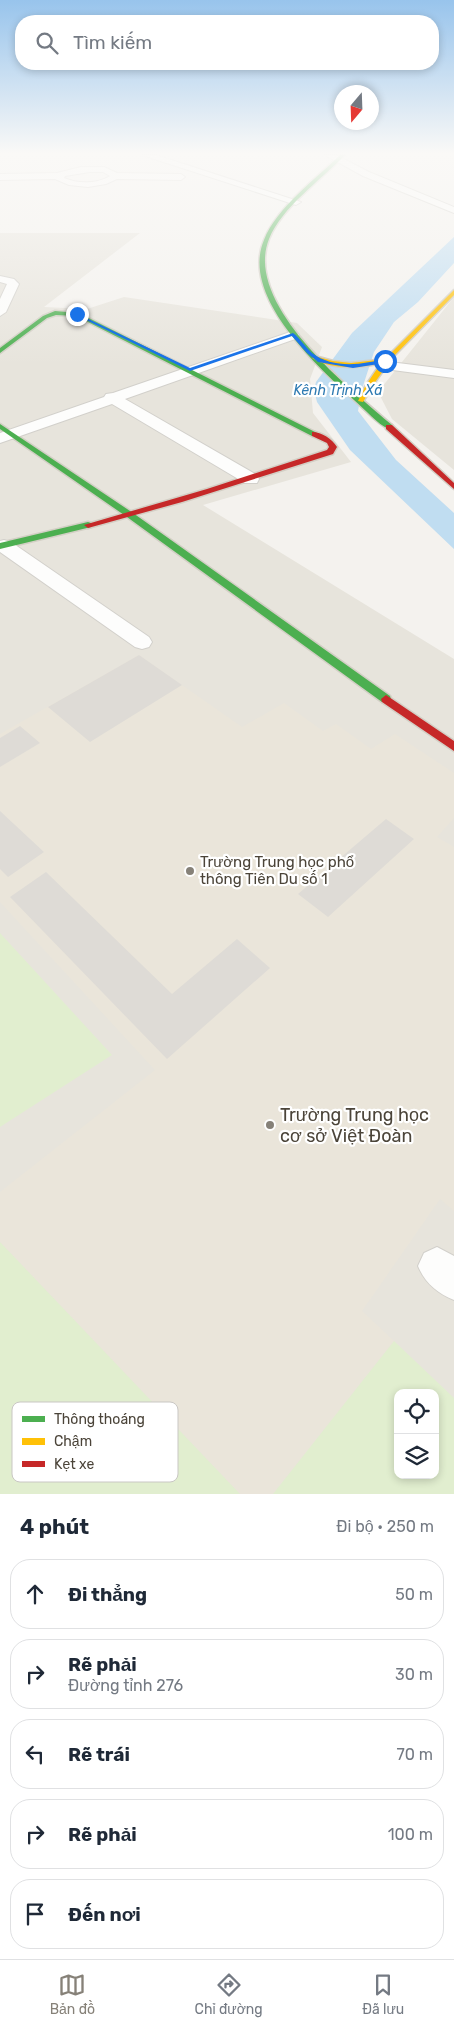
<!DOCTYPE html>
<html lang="vi">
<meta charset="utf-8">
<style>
:root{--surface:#fff;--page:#f6f6f7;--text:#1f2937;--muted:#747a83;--line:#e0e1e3;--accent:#868178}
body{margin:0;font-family:Rubik,sans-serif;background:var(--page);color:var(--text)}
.controls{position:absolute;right:15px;bottom:15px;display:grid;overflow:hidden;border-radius:10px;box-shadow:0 2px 8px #0003}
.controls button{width:45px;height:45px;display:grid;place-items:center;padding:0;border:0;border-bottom:1px solid var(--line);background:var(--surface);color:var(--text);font:25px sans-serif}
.compass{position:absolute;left:334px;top:85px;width:45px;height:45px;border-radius:50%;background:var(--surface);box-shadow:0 2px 8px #0003;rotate:199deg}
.stop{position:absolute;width:15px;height:15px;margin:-11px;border:4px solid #1a73e8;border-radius:50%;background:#fff}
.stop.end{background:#1a73e8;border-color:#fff;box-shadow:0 1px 5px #0008}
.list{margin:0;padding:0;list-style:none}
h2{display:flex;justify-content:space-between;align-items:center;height:65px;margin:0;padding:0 20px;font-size:21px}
h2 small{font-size:16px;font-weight:400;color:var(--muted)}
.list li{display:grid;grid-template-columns:32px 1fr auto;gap:15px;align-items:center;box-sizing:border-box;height:70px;margin:0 10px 10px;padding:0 10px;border:1px solid var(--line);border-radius:20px}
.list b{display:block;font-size:19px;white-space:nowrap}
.list p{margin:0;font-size:16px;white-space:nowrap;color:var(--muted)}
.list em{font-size:16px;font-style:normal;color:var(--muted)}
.icon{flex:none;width:28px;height:28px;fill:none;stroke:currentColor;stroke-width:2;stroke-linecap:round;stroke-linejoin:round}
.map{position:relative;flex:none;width:454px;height:1494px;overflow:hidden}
.search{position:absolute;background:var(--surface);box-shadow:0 2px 8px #0003;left:15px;right:15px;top:15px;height:55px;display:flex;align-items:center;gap:12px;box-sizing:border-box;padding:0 18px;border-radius:20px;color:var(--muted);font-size:19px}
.sheet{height:465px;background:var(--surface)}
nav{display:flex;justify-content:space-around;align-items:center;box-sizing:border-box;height:70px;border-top:1px solid var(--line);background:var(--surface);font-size:14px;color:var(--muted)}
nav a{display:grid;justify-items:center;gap:2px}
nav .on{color:var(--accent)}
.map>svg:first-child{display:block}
</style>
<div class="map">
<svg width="454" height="1494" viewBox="0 0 454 1494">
<rect width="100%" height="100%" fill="#f4f2ee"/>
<path fill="#e7e4dc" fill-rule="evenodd" d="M 0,233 L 140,233 L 44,307 L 87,309 L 124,297 L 297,323 L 322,347 L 310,379 L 313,413 L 351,462 L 203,505 L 454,659 L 454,1494 L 0,1494 ZM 398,1393 L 435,1393 L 435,1475 L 398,1475 Z
M 454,297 L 454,470 L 392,419 L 378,392 Z"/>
<path fill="#eae5da" d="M 139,655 L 242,727 L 284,703 L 323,731 L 336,724 L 371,749 L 395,734 L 454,773 L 454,818 L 437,837 L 454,847 L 454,1211 L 440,1199 L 362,1311 L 394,1341 L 273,1494 L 240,1494 L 0,1242 L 0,1192 L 155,1070 L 0,902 L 0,734 Z"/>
<path fill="#e1eecf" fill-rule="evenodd" d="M 0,933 L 112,1055 L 0,1127 Z
M 0,1242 L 240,1494 L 0,1494 Z
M 394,1341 L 454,1398 L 454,1494 L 273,1494 ZM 398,1393 L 435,1393 L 435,1475 L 398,1475 Z"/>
<path fill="#c0ddf1" d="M 454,237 L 454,263 L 418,302 L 394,322 L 374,352 L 362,389 L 358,411 L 396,460 L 454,513 L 454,549 L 350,450 L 317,402 L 314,390 L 316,382 L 352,333 Z"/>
<path fill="#dedbd6" d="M 139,655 L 182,685 L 90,742 L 48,707 Z
M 20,726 L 40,743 L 0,767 L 0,738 Z
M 0,811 L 44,852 L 8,877 L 0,869 Z
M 386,819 L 414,839 L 328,917 L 298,894 Z
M 46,872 L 172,994 L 237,939 L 270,968 L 167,1059 L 10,897 Z"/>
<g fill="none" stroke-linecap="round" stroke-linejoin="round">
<defs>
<path id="street" d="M 142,155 L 156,155 L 301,202 L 296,205 L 293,204 Z
M 325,155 L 336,155 L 369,172 L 454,207 L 454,213 L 363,176 Z
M 81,167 L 104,167 L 117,173 L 181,174 L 185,177 L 181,180 L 117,179 L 106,184 L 88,187 L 69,185 L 55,179 L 0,180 L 0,174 L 57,173 ZM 90,172 L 103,172 L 110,176 C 97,184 78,184 64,178 L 65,176 Z
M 0,276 L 14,279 L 19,284 L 6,312 L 0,316 L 0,299 L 7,284 L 0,282 Z
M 293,331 L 299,335 L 298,338 L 125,399 L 257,475 L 259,479 L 257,483 L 245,483 L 112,404 L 0,443 L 0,433 L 104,397 L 106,394 L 113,393 Z
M 382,361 L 454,370 L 454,378 L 377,368 L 375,365 L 377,362 Z
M 4,540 L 11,542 L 149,637 L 152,642 L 149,647 L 142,649 L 135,647 L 0,552 L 0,541 Z
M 437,1247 L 454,1256 L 454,1300 C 437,1293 425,1283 418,1266 L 424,1253 Z"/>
<path id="fast" d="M 340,155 L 345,155 C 321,180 282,207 269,239 C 243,304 349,388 392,425 L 392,429 L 389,429 C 377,424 365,409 354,400 C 317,366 240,296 264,240 C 277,207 316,179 340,155 Z
M 55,311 L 79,313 L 319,434 L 312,436 L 76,316 L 56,315 L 47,318 L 0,353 L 0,348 L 43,316 Z
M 0,424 L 133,513 L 390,696 L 391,699 L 390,702 L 382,702 L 127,517 L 0,429 Z
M 88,522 L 91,523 L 91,527 L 0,549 L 0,543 Z"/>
<path id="slow" d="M 454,290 L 454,295 L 393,357 L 373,385 L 363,402 L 358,401 L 366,385 L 381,363 C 360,368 331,370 312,358 L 315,356 L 333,361 L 351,363 L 385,359 Z"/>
<path id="jam" d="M 386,425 L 392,425 L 454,483 L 454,489 L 386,429 Z
M 312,432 C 322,432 332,439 337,447 L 333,454 L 182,502 L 88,528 L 84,525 L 207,489 L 327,450 L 329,447 L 327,443 L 312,436 Z
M 386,695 L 454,741 L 454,751 L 382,702 L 381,699 Z"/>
</defs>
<use href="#street" stroke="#d2d0cb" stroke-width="2"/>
<use href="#fast" stroke="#d3cfc5" stroke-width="3"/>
<use href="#slow" stroke="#d3cfc5" stroke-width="3"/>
<use href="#jam" stroke="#d3cfc5" stroke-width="3"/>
<use href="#street" fill="#fdfdfc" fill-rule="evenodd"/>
<use href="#fast" fill="#4caf50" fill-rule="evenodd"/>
<use href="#slow" fill="#ffc107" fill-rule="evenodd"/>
<use href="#jam" fill="#c62828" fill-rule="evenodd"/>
</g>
<linearGradient id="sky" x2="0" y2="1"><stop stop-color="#98c4ec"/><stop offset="0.42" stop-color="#faf9f7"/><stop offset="1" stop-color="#faf9f7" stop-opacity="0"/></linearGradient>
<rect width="454" height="365" fill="url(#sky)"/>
<path fill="#1a73e8" d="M 76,313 L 190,368 L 293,333 C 300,338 305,347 312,353 C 333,369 363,365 387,358 L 389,360 L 385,363 L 353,368 L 318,362 L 307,353 L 292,336 L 190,371 L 76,315 Z"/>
<g fill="#868178" stroke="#fff" stroke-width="2">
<circle cx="190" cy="871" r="5"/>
<circle cx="270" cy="1125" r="5"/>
</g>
<g text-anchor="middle" stroke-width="4.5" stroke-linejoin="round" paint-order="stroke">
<g font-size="14" font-style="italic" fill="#2e7ab2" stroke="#fff">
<text x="338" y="395">Kênh Trịnh Xá</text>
</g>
<g font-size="15" fill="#4b4439" stroke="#fff" text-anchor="start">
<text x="200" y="867">Trường Trung học phổ<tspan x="200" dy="17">thông Tiên Du số 1</tspan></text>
</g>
<g font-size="18" fill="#4b4439" stroke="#fff" text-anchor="start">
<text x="280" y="1121">Trường Trung học<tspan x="280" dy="21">cơ sở Việt Đoàn</tspan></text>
</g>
</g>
<rect x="12" y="1402" width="166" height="80" rx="8" fill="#fff" stroke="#c9c7c4" stroke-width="1"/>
<rect x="22" y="1416" width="23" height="6" fill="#4caf50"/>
<rect x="22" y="1438" width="23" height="7" fill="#ffc107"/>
<rect x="22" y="1461" width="23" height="6" fill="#c62828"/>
<g font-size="14" fill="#4b4439">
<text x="54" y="1424">Thông thoáng</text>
<text x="54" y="1446">Chậm</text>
<text x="54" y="1469">Kẹt xe</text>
</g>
</svg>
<div class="controls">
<button><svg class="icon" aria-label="locate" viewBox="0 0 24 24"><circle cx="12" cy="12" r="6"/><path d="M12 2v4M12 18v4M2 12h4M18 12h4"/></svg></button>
<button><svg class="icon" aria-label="layers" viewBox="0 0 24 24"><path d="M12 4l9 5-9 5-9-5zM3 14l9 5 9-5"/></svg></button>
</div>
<svg class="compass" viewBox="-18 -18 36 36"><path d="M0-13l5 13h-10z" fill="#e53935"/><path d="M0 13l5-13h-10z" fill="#747a83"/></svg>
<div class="stop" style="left:385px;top:361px"></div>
<div class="stop end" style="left:77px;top:314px"></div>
<div class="search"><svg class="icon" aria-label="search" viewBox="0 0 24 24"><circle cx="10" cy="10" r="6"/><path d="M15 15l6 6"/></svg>Tìm kiếm</div>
</div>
<section class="sheet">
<h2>4 phút<small>Đi bộ · 250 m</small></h2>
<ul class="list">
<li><svg class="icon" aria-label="ahead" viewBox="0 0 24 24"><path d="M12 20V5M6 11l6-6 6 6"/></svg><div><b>Đi thẳng</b></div><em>50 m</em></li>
<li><svg class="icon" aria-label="right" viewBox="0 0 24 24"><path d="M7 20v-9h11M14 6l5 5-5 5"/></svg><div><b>Rẽ phải</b><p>Đường tỉnh 276</p></div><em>30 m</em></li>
<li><svg class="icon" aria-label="left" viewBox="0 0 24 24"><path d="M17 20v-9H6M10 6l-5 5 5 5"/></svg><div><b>Rẽ trái</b></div><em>70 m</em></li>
<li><svg class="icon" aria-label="right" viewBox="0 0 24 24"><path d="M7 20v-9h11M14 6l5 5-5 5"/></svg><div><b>Rẽ phải</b></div><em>100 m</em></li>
<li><svg class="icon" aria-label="arrive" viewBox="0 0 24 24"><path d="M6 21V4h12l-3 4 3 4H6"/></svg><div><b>Đến nơi</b></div></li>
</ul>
</section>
<nav>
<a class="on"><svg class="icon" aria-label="map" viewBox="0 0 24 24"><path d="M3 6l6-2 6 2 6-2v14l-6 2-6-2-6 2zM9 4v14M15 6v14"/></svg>Bản đồ</a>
<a><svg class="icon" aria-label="directions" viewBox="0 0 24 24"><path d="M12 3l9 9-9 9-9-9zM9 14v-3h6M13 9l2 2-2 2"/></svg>Chỉ đường</a>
<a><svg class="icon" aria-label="saved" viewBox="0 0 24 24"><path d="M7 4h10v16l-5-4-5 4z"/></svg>Đã lưu</a>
</nav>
